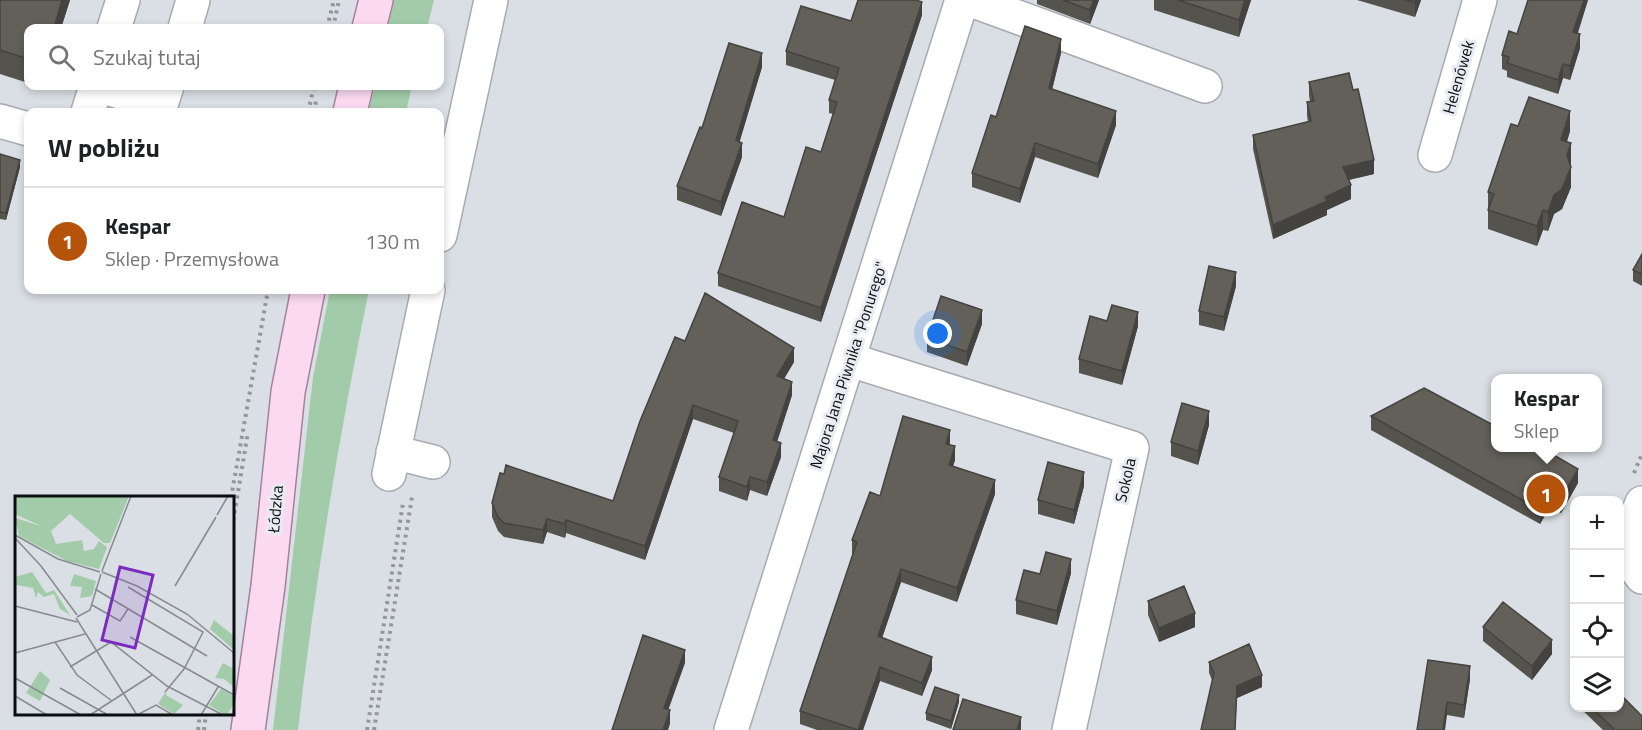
<!DOCTYPE html>
<html lang="pl">
<meta charset="utf-8">
<style>
:root{--surface:#fff;--page:#f2f2f2;--text:#202124;--muted:#757577;--line:#e0e0e0;--accent:#b45309}
body{margin:0;font-family:"Titillium Web",sans-serif;background:var(--page);color:var(--text)}
.controls{position:absolute;right:18px;bottom:18px;display:grid;overflow:hidden;border-radius:12px;box-shadow:0 3px 9px #0003}
.controls button{width:54px;height:54px;display:grid;place-items:center;padding:0;border:0;border-bottom:2px solid var(--line);background:var(--surface);color:var(--text);font:30px sans-serif}
.you{position:absolute;left:938px;top:334px;width:21px;height:21px;margin:-15px;border:4px solid #fff;border-radius:50%;background:#1a73e8;box-shadow:0 0 0 9px #1a73e833}
.badge{display:grid;place-items:center;width:39px;height:39px;border-radius:50%;background:var(--accent);color:#fff;font-size:20px;font-weight:700}
.pin{position:absolute;translate:-50% -50%;border:3px solid #fff;box-shadow:0 2px 6px #0006}
.popup{position:absolute;left:1491px;top:374px;width:111px;height:78px;box-sizing:border-box;display:grid;place-content:center;border-radius:12px;background:var(--surface);filter:drop-shadow(0 2px 4px #0005);font-size:20px;white-space:nowrap;color:var(--muted)}
.popup b{font-size:22px;color:var(--text)}
.popup::after{content:'';position:absolute;left:50%;top:100%;margin-left:-12px;border:12px solid transparent;border-top-color:var(--surface)}
.list{margin:0;padding:0;list-style:none}
h2{display:flex;justify-content:space-between;align-items:center;height:78px;margin:0;padding:0 24px;font-size:26px}
h2 small{font-size:20px;font-weight:400;color:var(--muted)}
.list li{display:grid;grid-template-columns:39px 1fr auto;gap:18px;align-items:center;box-sizing:border-box;height:108px;padding:0 24px;border-top:2px solid var(--line)}
.list b{display:block;font-size:22px;white-space:nowrap}
.list p{margin:0;font-size:20px;white-space:nowrap;color:var(--muted)}
.list em{font-size:20px;font-style:normal;color:var(--muted)}
.icon{flex:none;width:33px;height:33px;fill:none;stroke:currentColor;stroke-width:2;stroke-linecap:round;stroke-linejoin:round}
.map{position:relative;flex:none;width:1642px;height:730px;overflow:hidden}
.search{position:absolute;background:var(--surface);box-shadow:0 3px 9px #0003;left:24px;top:24px;width:420px;height:66px;display:flex;align-items:center;gap:15px;box-sizing:border-box;padding:0 21px;border-radius:12px;color:var(--muted);font-size:22px}
.panel{position:absolute;background:var(--surface);box-shadow:0 3px 9px #0003;left:24px;top:108px;width:420px;height:186px;border-radius:12px}
.map>svg:first-child{display:block}
</style>
<div class="map">
<svg width="1642" height="730" viewBox="0 0 1642 730">
<rect width="100%" height="100%" fill="#dadfe5"/>
<path fill="#a2cca9" d="M 394,0 L 434,0 L 427,28 L 388,28 Z
M 375,86 L 412,86 L 406,112 L 368,112 Z
M 330,290 L 369,290 C 339,435 315,583 298,730 L 273,730 L 313,377 Z"/>
<g fill="none" stroke-linecap="round" stroke-linejoin="round">
<defs>
<path id="minor" d="M 971,0 L 1205,86
M 114,28 L 123,0
M 185,28 L 193,0
M 101,86 L 161,105 L 167,86
M 88,112 L 96,86
M 0,121 L 28,129
M 1435,155 L 1480,0
M 440,235 L 491,0
M 850,360 L 1132,448 L 1069,730
M 393,452 L 433,462
M 389,474 L 428,290
M 1642,503 L 1625,546 L 1631,562 L 1642,577
M 731,730 L 962,0"/>
<path id="major" d="M 369,28 L 376,0
M 350,112 L 356,86
M 248,730 L 268,586 L 288,392 L 308,290"/>
</defs>
<use href="#minor" stroke="#a7abb1" stroke-width="36"/>
<use href="#major" stroke="#a6819c" stroke-width="36"/>
<path stroke="#93979c" stroke-width="4" stroke-dasharray="3 4.5" stroke-linecap="butt" d="M 327,28 L 334,0
M 333,28 L 339,0
M 308,112 L 314,86
M 314,112 L 316,101
M 1634,473 L 1642,454
M 231,498 L 268,290
M 232,528 L 248,432
M 198,730 L 200,714
M 204,730 L 206,714
M 367,730 L 403,503
M 374,730 L 412,497"/>
<use href="#minor" stroke="#fff" stroke-width="33"/>
<use href="#major" stroke="#fbd9f1" stroke-width="33"/>
</g>
<path fill="#55534d" d="M 0,0 L 70,0 L 61,28 L 28,28 L 28,83 L 0,74 Z
M 1037,0 L 1099,0 L 1090,24 L 1037,4 Z
M 1154,0 L 1251,0 L 1239,37 L 1154,10 Z
M 1357,0 L 1421,0 L 1415,17 Z
M 1528,0 L 1588,0 L 1578,33 L 1580,48 L 1570,80 L 1563,78 L 1558,94 L 1507,77 L 1507,71 L 1502,69 L 1502,55 L 1517,34 Z
M 922,15 L 821,322 L 718,286 L 718,273 L 784,217 L 821,152 L 833,114 L 829,113 L 829,100 L 835,80 L 786,65 L 786,51 L 851,21 Z
M 1061,53 L 1052,90 L 1116,125 L 1098,178 L 1035,157 L 1020,203 L 972,187 L 972,173 L 996,117 Z
M 762,67 L 739,142 L 742,157 L 721,216 L 677,200 L 677,186 L 702,128 Z
M 1309,82 L 1374,174 L 1349,180 L 1351,199 L 1327,210 L 1327,215 L 1273,239 L 1253,149 L 1253,135 L 1308,122 L 1307,116 L 1307,102 L 1310,101 L 1309,96 Z
M 1570,131 L 1567,142 L 1571,163 L 1570,165 L 1571,187 L 1562,209 L 1554,214 L 1548,231 L 1543,230 L 1537,246 L 1488,229 L 1488,192 Z
M 0,154 L 20,167 L 6,220 L 0,219 Z
M 1642,254 L 1642,286 L 1633,281 L 1633,270 Z
M 1236,286 L 1224,331 L 1199,325 L 1199,311 Z
M 1107,321 L 1138,326 L 1122,385 L 1079,373 L 1079,359 Z
M 982,324 L 967,366 L 927,352 L 927,338 Z
M 685,341 L 794,362 L 784,379 L 792,395 L 777,442 L 781,457 L 767,496 L 750,490 L 747,501 L 719,491 L 719,477 L 734,433 L 693,419 L 645,560 L 566,533 L 565,538 L 547,532 L 543,544 L 504,537 L 498,531 L 492,517 L 492,503 L 613,501 Z
M 1371,416 L 1578,483 L 1561,513 L 1550,507 L 1540,524 L 1371,430 Z
M 1209,425 L 1198,465 L 1171,456 L 1171,442 Z
M 950,443 L 949,445 L 955,460 L 953,466 L 995,494 L 957,602 L 901,582 L 882,638 L 932,670 L 922,696 L 880,681 L 863,730 L 817,730 L 800,724 L 800,711 L 853,554 L 852,554 L 852,540 Z
M 1084,486 L 1074,524 L 1038,514 L 1038,500 Z
M 1071,573 L 1057,625 L 1016,614 L 1016,600 L 1040,574 Z
M 1148,601 L 1195,627 L 1159,642 L 1148,615 Z
M 1483,627 L 1552,654 L 1532,680 L 1483,641 Z
M 1209,662 L 1262,687 L 1237,698 L 1212,680 L 1209,673 Z
M 1470,679 L 1464,718 L 1447,715 L 1417,730 Z
M 959,702 L 951,729 L 926,720 L 926,713 Z
M 1580,708 L 1620,708 L 1642,730 L 1603,730 Z"/>
<path fill="#45433f" d="M 62,0 L 70,0 L 61,28 L 54,28 Z
M 1094,0 L 1099,0 L 1090,24 L 1090,10 Z
M 1245,0 L 1251,0 L 1239,37 L 1239,20 Z
M 1416,0 L 1421,0 L 1415,17 L 1415,3 Z
M 1584,0 L 1588,0 L 1573,46 L 1573,32 Z
M 922,2 L 922,15 L 821,322 L 821,308 Z
M 1580,34 L 1580,48 L 1570,80 L 1570,66 Z
M 1061,39 L 1061,53 L 1049,102 L 1049,88 Z
M 762,53 L 762,67 L 736,154 L 736,140 Z
M 1563,64 L 1563,78 L 1558,94 L 1558,80 Z
M 1116,111 L 1116,125 L 1098,178 L 1098,164 Z
M 1570,111 L 1570,131 L 1561,159 L 1561,140 Z
M 742,143 L 742,157 L 721,216 L 721,202 Z
M 1035,143 L 1035,157 L 1020,203 L 1020,189 Z
M 1571,143 L 1571,163 L 1567,175 L 1567,155 Z
M 20,160 L 20,167 L 6,220 L 6,213 Z
M 1374,160 L 1374,174 L 1343,181 L 1343,167 Z
M 1571,167 L 1571,187 L 1562,209 L 1554,214 L 1548,231 L 1548,212 L 1554,195 Z
M 1351,185 L 1351,199 L 1327,210 L 1327,215 L 1273,239 L 1273,225 L 1325,197 Z
M 1543,210 L 1543,230 L 1537,246 L 1537,226 Z
M 1236,272 L 1236,286 L 1224,331 L 1224,317 Z
M 982,310 L 982,324 L 967,366 L 967,352 Z
M 1138,312 L 1138,326 L 1122,385 L 1122,371 Z
M 794,348 L 794,362 L 777,390 L 777,376 Z
M 792,382 L 792,395 L 773,454 L 773,440 Z
M 693,405 L 693,419 L 645,560 L 645,546 Z
M 1209,411 L 1209,425 L 1198,465 L 1198,451 Z
M 950,430 L 950,443 L 946,457 L 946,444 Z
M 781,443 L 781,457 L 767,496 L 767,482 Z
M 955,446 L 955,460 L 949,479 L 949,465 Z
M 1578,469 L 1578,483 L 1561,513 L 1561,499 Z
M 1084,472 L 1084,486 L 1074,524 L 1074,510 Z
M 750,477 L 750,490 L 747,501 L 747,487 Z
M 995,480 L 995,494 L 957,602 L 957,588 Z
M 1550,493 L 1550,507 L 1540,524 L 1540,510 Z
M 547,519 L 547,532 L 543,544 L 543,530 Z
M 566,520 L 566,533 L 565,538 L 565,524 Z
M 1071,559 L 1071,573 L 1057,625 L 1057,611 Z
M 901,569 L 901,582 L 878,650 L 878,636 Z
M 1195,613 L 1195,627 L 1159,642 L 1159,628 Z
M 1552,640 L 1552,654 L 1532,680 L 1532,666 Z
M 685,650 L 685,663 L 664,722 L 664,708 Z
M 932,657 L 932,670 L 922,696 L 922,683 Z
M 1470,666 L 1470,679 L 1464,718 L 1464,705 Z
M 880,667 L 880,681 L 863,730 L 858,730 Z
M 1262,675 L 1262,687 L 1237,698 L 1235,730 L 1237,686 Z
M 959,695 L 959,702 L 951,729 L 951,721 Z
M 1447,702 L 1447,715 L 1445,730 L 1443,730 Z
M 670,710 L 670,724 L 668,730 L 663,730 Z
M 1021,717 L 1021,730 L 1017,730 Z"/>
<path fill="#63605a" stroke="#45433f" stroke-width="1.5" d="M 0,0 L 62,0 L 54,28 L 28,28 L 28,59 L 0,50 Z
M 858,0 L 916,0 L 922,2 L 821,308 L 718,273 L 742,202 L 784,217 L 806,147 L 821,152 L 837,102 L 829,100 L 839,68 L 786,51 L 801,6 L 851,21 Z
M 1063,0 L 1094,0 L 1090,10 Z
M 1178,0 L 1245,0 L 1239,20 Z
M 1405,0 L 1416,0 L 1415,3 Z
M 1528,0 L 1584,0 L 1573,32 L 1580,34 L 1570,66 L 1563,64 L 1558,80 L 1507,63 L 1509,57 L 1502,55 L 1509,31 L 1517,34 Z
M 1025,26 L 1061,39 L 1049,88 L 1116,111 L 1098,164 L 1035,143 L 1020,189 L 972,173 L 991,115 L 996,117 Z
M 729,43 L 762,53 L 736,140 L 742,143 L 721,202 L 677,186 L 700,127 L 702,128 Z
M 1349,73 L 1353,90 L 1358,89 L 1374,160 L 1343,167 L 1351,185 L 1325,197 L 1327,201 L 1273,225 L 1253,135 L 1311,121 L 1307,102 L 1314,101 L 1309,82 Z
M 1529,97 L 1570,111 L 1561,140 L 1571,143 L 1567,155 L 1571,167 L 1562,189 L 1554,195 L 1548,212 L 1543,210 L 1537,226 L 1488,210 L 1494,194 L 1488,192 L 1511,124 L 1518,126 Z
M 0,154 L 20,160 L 6,213 L 0,212 Z
M 1642,254 L 1642,274 L 1633,270 Z
M 1209,266 L 1236,272 L 1224,317 L 1199,311 Z
M 705,293 L 794,348 L 777,376 L 792,382 L 773,440 L 781,443 L 767,482 L 750,477 L 747,487 L 719,477 L 738,421 L 693,405 L 645,546 L 566,520 L 565,524 L 547,519 L 543,530 L 504,523 L 498,517 L 492,503 L 500,473 L 504,474 L 506,465 L 613,501 L 640,421 L 675,337 L 685,341 Z
M 941,296 L 982,310 L 967,352 L 927,338 Z
M 1112,305 L 1138,312 L 1122,371 L 1079,359 L 1090,316 L 1107,321 Z
M 1424,388 L 1495,426 L 1495,447 L 1540,447 L 1578,469 L 1561,499 L 1550,493 L 1540,510 L 1371,416 Z
M 1182,403 L 1209,411 L 1198,451 L 1171,442 Z
M 903,416 L 950,430 L 946,444 L 955,446 L 949,465 L 995,480 L 957,588 L 901,569 L 878,636 L 932,657 L 922,683 L 880,667 L 858,730 L 800,711 L 857,542 L 852,540 L 870,492 L 880,496 Z
M 1048,462 L 1084,472 L 1074,510 L 1038,500 Z
M 1046,552 L 1071,559 L 1057,611 L 1016,600 L 1024,570 L 1040,574 Z
M 1184,586 L 1195,613 L 1159,628 L 1148,601 Z
M 1503,602 L 1552,640 L 1532,666 L 1483,627 Z
M 643,635 L 685,650 L 664,708 L 670,710 L 663,730 L 612,730 Z
M 1249,644 L 1262,675 L 1237,686 L 1235,730 L 1201,730 L 1214,673 L 1209,662 Z
M 1428,660 L 1470,666 L 1464,705 L 1447,702 L 1443,730 L 1417,730 Z
M 935,687 L 959,695 L 951,721 L 926,713 Z
M 1620,694 L 1642,716 L 1642,730 L 1615,730 L 1592,708 L 1620,708 Z
M 963,699 L 1021,717 L 1017,730 L 953,730 Z"/>
<g text-anchor="middle" stroke-width="6" stroke-linejoin="round" paint-order="stroke">
<g font-size="16" fill="#0b0d0f" stroke="#e8ecf2">
<text transform="translate(1458 77) rotate(-74)" y="6">Helenówek</text>
<text transform="translate(848 365) rotate(-72)" y="6">Majora Jana Piwnika "Ponurego"</text>
<text transform="translate(1125 480) rotate(-77)" y="6">Sokola</text>
<text transform="translate(275 509) rotate(-85)" y="6">Łódzka</text>
</g>
</g>
<g transform="translate(15 496)">
<rect width="219" height="219" fill="#dadfe5"/>
<path d="M 0,0 L 114,0 L 95,47 L 89,47 L 55,18 L 36,35 L 41,48 L 67,44 L 69,55 L 79,53 L 84,45 L 92,51 L 84,73 L 52,65 L 4,40 L 0,22 L 26,30 L 0,18 ZM 17,76 L 31,97 L 39,94 L 55,119 L 45,113 L 39,98 L 29,101 L 23,96 L 21,102 L 18,92 L 1,89 L 0,97 L 0,81 ZM 59,78 L 81,85 L 77,100 L 65,102 L 67,91 L 55,90 ZM 199,124 L 219,140 L 219,154 L 195,133 ZM 208,167 L 219,173 L 219,191 L 209,183 L 200,182 ZM 25,175 L 35,184 L 25,205 L 11,197 ZM 206,193 L 218,200 L 219,208 L 213,217 L 216,218 L 219,211 L 218,219 L 210,219 L 194,209 ZM 151,195 L 151,199 L 168,209 L 159,218 L 143,208 Z" fill="#a2cca9"/>
<path fill="none" stroke="#878b8f" stroke-width="1.5" d="M 202,19 L 213,0M 0,39 L 43,63 L 85,76M 0,42 L 26,70 L 62,119M 87,75 L 116,0M 87,76 L 122,90 L 172,118 L 219,157M 160,90 L 201,21M 113,91 L 188,136 L 169,173 L 150,196M 80,93 L 192,160M 77,109 L 105,125 L 113,113M 0,110 L 62,126M 62,121 L 75,114 L 86,78M 61,122 L 122,219M 115,141 L 219,199M 40,146 L 62,179 L 97,205M 0,157 L 70,138M 55,171 L 96,146 L 152,190 L 208,219M 0,182 L 66,219M 45,192 L 93,219M 0,200 L 32,219M 75,219 L 137,179M 122,219 L 141,209 L 158,219M 186,219 L 203,191"/>
<path fill="#7b2cbf" fill-opacity="0.15" stroke="#7b2cbf" stroke-width="3" d="M 105,71 L 138,79 L 120,152 L 87,144 Z"/>
<rect width="219" height="219" fill="none" stroke="#0b0d0f" stroke-width="3"/>
</g>
</svg>
<div class="controls">
<button>+</button>
<button>−</button>
<button><svg class="icon" aria-label="locate" viewBox="0 0 24 24"><circle cx="12" cy="12" r="6"/><path d="M12 2v4M12 18v4M2 12h4M18 12h4"/></svg></button>
<button><svg class="icon" aria-label="layers" viewBox="0 0 24 24"><path d="M12 4l9 5-9 5-9-5zM3 14l9 5 9-5"/></svg></button>
</div>
<div class="you"></div>
<div class="pin badge" style="left:1546px;top:494px">1</div>
<div class="popup"><b>Kespar</b>Sklep</div>
<div class="search"><svg class="icon" aria-label="search" viewBox="0 0 24 24"><circle cx="10" cy="10" r="6"/><path d="M15 15l6 6"/></svg>Szukaj tutaj</div>
<section class="panel">
<h2>W pobliżu<small></small></h2>
<ul class="list">
<li><span class="badge">1</span><div><b>Kespar</b><p>Sklep · Przemysłowa</p></div><em>130 m</em></li>
</ul>
</section>
</div>
